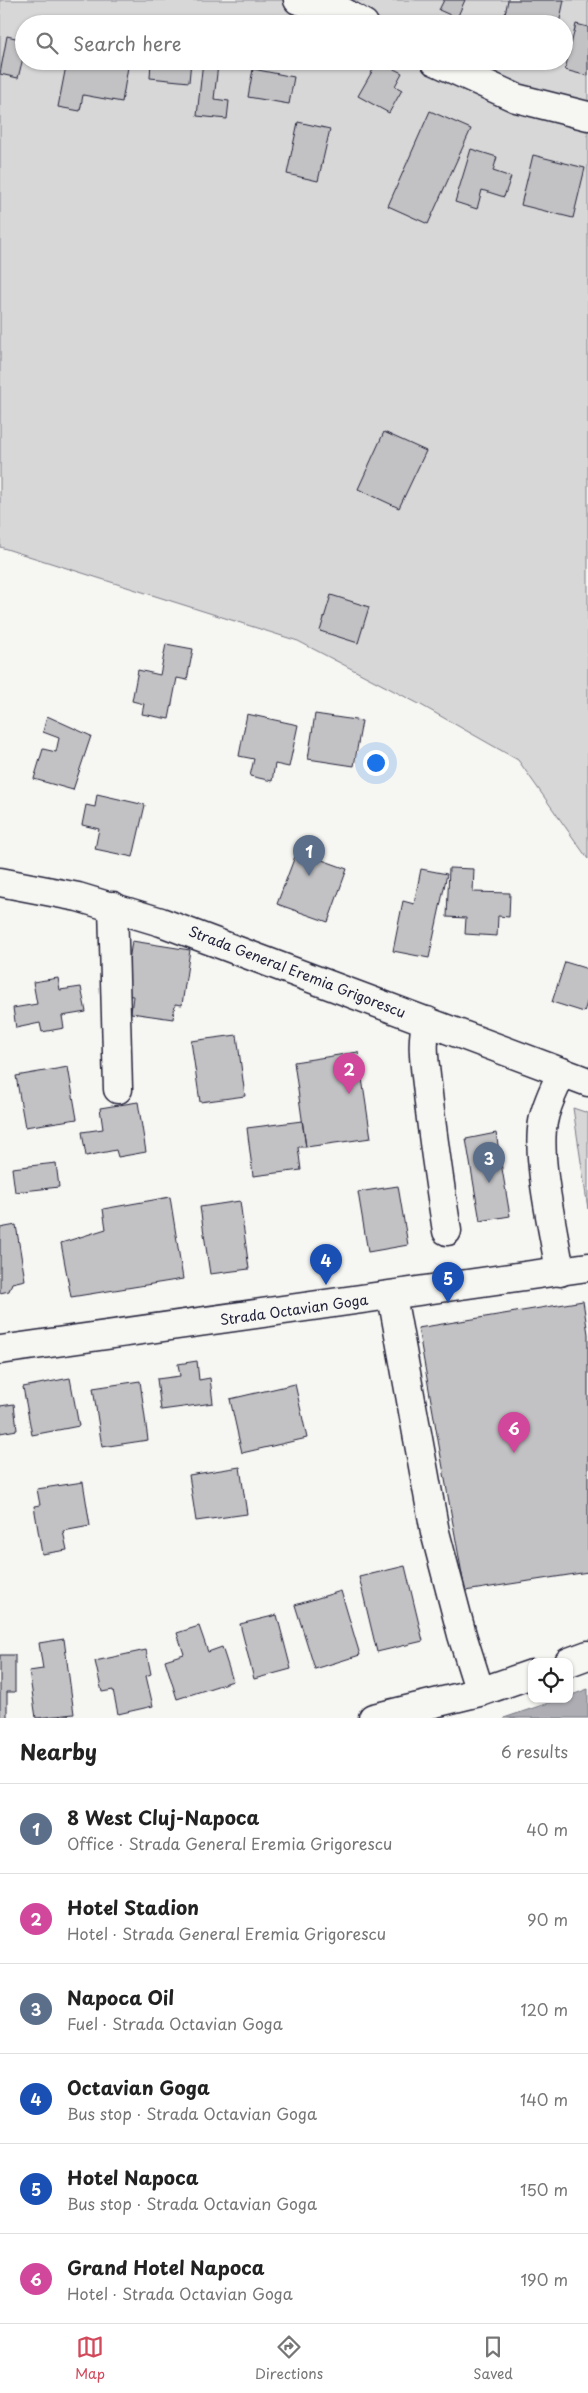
<!DOCTYPE html>
<meta charset="utf-8">
<style>
:root{--surface:#fff;--page:#f6f6f6;--text:#222;--muted:#767676;--line:#e0e0e0;--accent:#d1495b}
body{margin:0;font-family:"Playpen Sans",sans-serif;background:var(--page);color:var(--text)}
.controls{position:absolute;right:15px;bottom:15px;display:grid;overflow:hidden;border-radius:10px;box-shadow:0 1px 4px #0004}
.controls button{width:45px;height:45px;display:grid;place-items:center;padding:0;border:0;border-bottom:1px solid var(--line);background:var(--surface);color:var(--text);font:25px sans-serif}
.you{position:absolute;left:375px;top:762px;width:18px;height:18px;margin:-12px;border:4px solid #fff;border-radius:50%;background:#1a73e8;box-shadow:0 0 0 8px #1a73e833}
.badge{display:grid;place-items:center;width:32px;height:32px;border-radius:50%;background:var(--accent);color:#fff;font-size:16px;font-weight:700}
.pin{position:absolute;translate:-50% -41px;filter:drop-shadow(0 1px 2px #0008)}
.pin::after{content:'';position:absolute;top:26px;width:18px;height:15px;background:inherit;clip-path:polygon(0 0,100% 0,50% 100%)}
.list{margin:0;padding:0;list-style:none}
h2{display:flex;justify-content:space-between;align-items:center;height:65px;margin:0;padding:0 20px;font-size:21px}
h2 small{font-size:16px;font-weight:400;color:var(--muted)}
.list li{display:grid;grid-template-columns:32px 1fr auto;gap:15px;align-items:center;box-sizing:border-box;height:90px;padding:0 20px;border-top:1px solid var(--line)}
.list b{display:block;font-size:19px;white-space:nowrap}
.list p{margin:0;font-size:16px;white-space:nowrap;color:var(--muted)}
.list em{font-size:16px;font-style:normal;color:var(--muted)}
.icon{flex:none;width:28px;height:28px;fill:none;stroke:currentColor;stroke-width:2;stroke-linecap:round;stroke-linejoin:round}
.map{position:relative;flex:none;width:588px;height:1718px;overflow:hidden}
.search{position:absolute;background:var(--surface);box-shadow:0 1px 4px #0004;left:15px;right:15px;top:15px;height:55px;display:flex;align-items:center;gap:12px;box-sizing:border-box;padding:0 18px;border-radius:28px;color:var(--muted);font-size:19px}
.sheet{height:605px;background:var(--surface)}
nav{display:flex;justify-content:space-around;align-items:center;box-sizing:border-box;height:70px;border-top:1px solid var(--line);background:var(--surface);font-size:14px;color:var(--muted)}
nav a{display:grid;justify-items:center;gap:2px}
nav .on{color:var(--accent)}
.map>svg:first-child{display:block}
</style>
<div class="map">
<svg width="588" height="1718" viewBox="0 0 588 1718">
<rect width="100%" height="100%" fill="#f6f6f2"/>
<filter id="ink" filterUnits="userSpaceOnUse"><feTurbulence type="fractalNoise" baseFrequency=".02" numOctaves="2"/><feDisplacementMap in="SourceGraphic" scale="10" xChannelSelector="R" yChannelSelector="G"/><feConvolveMatrix kernelMatrix="1 2 1 2 8 2 1 2 1" color-interpolation-filters="sRGB"/></filter>
<g filter="url(#ink)">
<path fill="#d7d7d7" stroke="#7c7c89" fill-rule="evenodd" d="M 0,0 L 588,0 L 588,859 L 518,760 L 421,705 L 298,641 L 0,547 ZM 24,24 L 564,24 L 564,61 L 24,61 Z
M 573,1108 L 588,1113 L 588,1209 Z"/>
<path fill="#adadb3" stroke="#757583" d="M 588,1689 L 588,1718 L 504,1718 L 560,1699 L 569,1699 L 569,1696 Z"/>
<path fill="#c2c2c4" stroke="#22223b" d="M 444,0 L 465,0 L 457,18 L 439,10 Z
M 508,0 L 564,0 L 559,24 L 503,24 Z
M 208,16 L 245,20 L 244,24 L 208,24 Z
M 576,24 L 588,27 L 588,76 L 565,70 Z
M 7,36 L 24,40 L 24,54 L 18,78 L 0,74 Z
M 67,61 L 106,64 L 106,61 L 129,61 L 122,102 L 83,95 L 80,111 L 58,107 Z
M 151,61 L 191,61 L 189,82 L 150,78 Z
M 203,61 L 240,61 L 240,67 L 218,65 L 214,99 L 229,101 L 227,119 L 197,116 Z
M 378,61 L 402,73 L 395,86 L 402,90 L 389,113 L 358,96 Z
M 253,69 L 294,77 L 289,104 L 248,97 Z
M 430,111 L 471,129 L 428,224 L 388,206 Z
M 298,122 L 330,129 L 318,181 L 287,174 Z
M 471,149 L 497,157 L 493,171 L 511,177 L 504,197 L 482,190 L 477,209 L 455,202 Z
M 533,155 L 585,168 L 573,218 L 521,205 Z
M 384,432 L 426,451 L 399,508 L 358,489 Z
M 331,595 L 369,607 L 358,643 L 320,631 Z
M 166,644 L 193,649 L 187,680 L 177,678 L 169,719 L 142,714 L 144,704 L 132,701 L 138,670 L 160,675 Z
M 247,714 L 298,725 L 289,767 L 275,764 L 272,781 L 250,776 L 254,759 L 239,756 Z
M 315,714 L 362,721 L 354,766 L 308,759 Z
M 47,716 L 91,736 L 73,790 L 34,779 L 43,749 L 56,752 L 59,738 L 43,732 Z
M 97,794 L 145,805 L 133,857 L 95,849 L 99,829 L 82,825 L 86,805 L 95,807 Z
M 297,851 L 347,869 L 328,922 L 277,904 Z
M 449,868 L 474,869 L 473,892 L 510,893 L 509,917 L 498,916 L 497,936 L 465,934 L 466,918 L 447,917 Z
M 421,869 L 447,874 L 429,958 L 393,951 L 403,901 L 414,904 Z
M 132,941 L 190,950 L 182,1005 L 175,1004 L 173,1019 L 131,1013 L 133,996 L 124,995 Z
M 565,962 L 588,969 L 588,999 L 584,1012 L 552,1002 Z
M 58,978 L 60,990 L 81,987 L 86,1012 L 62,1016 L 64,1028 L 42,1032 L 40,1023 L 16,1028 L 13,1008 L 37,1004 L 33,982 Z
M 237,1035 L 245,1096 L 200,1102 L 191,1041 Z
M 358,1052 L 371,1138 L 306,1147 L 294,1062 Z
M 68,1067 L 77,1119 L 25,1127 L 16,1076 Z
M 138,1102 L 146,1152 L 118,1157 L 116,1150 L 86,1156 L 82,1132 L 103,1129 L 100,1108 Z
M 302,1121 L 306,1147 L 298,1147 L 301,1170 L 253,1176 L 247,1128 Z
M 496,1133 L 510,1216 L 480,1221 L 466,1139 Z
M 56,1163 L 59,1187 L 15,1192 L 12,1168 Z
M 398,1186 L 408,1245 L 368,1252 L 358,1192 Z
M 170,1197 L 183,1279 L 71,1297 L 61,1243 L 106,1229 L 103,1209 Z
M 240,1201 L 249,1269 L 210,1274 L 200,1207 Z
M 16,1225 L 25,1280 L 12,1283 L 9,1291 L 0,1293 L 0,1228 Z
M 583,1301 L 588,1334 L 588,1572 L 465,1591 L 418,1328 Z
M 197,1361 L 199,1380 L 210,1378 L 213,1403 L 161,1410 L 157,1379 L 180,1376 L 178,1364 Z
M 70,1378 L 79,1426 L 32,1435 L 23,1387 Z
M 140,1381 L 148,1440 L 102,1447 L 93,1388 Z
M 295,1384 L 307,1438 L 242,1453 L 230,1399 Z
M 14,1404 L 17,1430 L 0,1433 L 0,1406 Z
M 240,1467 L 247,1514 L 196,1521 L 189,1475 Z
M 83,1482 L 90,1526 L 63,1531 L 67,1550 L 42,1554 L 34,1506 L 40,1505 L 37,1489 Z
M 405,1566 L 423,1641 L 377,1652 L 359,1577 Z
M 341,1591 L 360,1655 L 315,1669 L 295,1605 Z
M 277,1615 L 291,1669 L 254,1679 L 240,1624 Z
M 199,1626 L 208,1652 L 222,1647 L 233,1681 L 177,1699 L 165,1660 L 184,1654 L 177,1633 Z
M 64,1639 L 74,1714 L 36,1718 L 29,1671 L 43,1669 L 39,1643 Z
M 146,1650 L 151,1674 L 146,1676 L 153,1706 L 118,1714 L 113,1690 L 102,1692 L 95,1661 Z
M 0,1655 L 15,1655 L 15,1692 L 7,1692 L 7,1718 L 0,1718 Z"/>
<g fill="none" stroke-linecap="round" stroke-linejoin="round">
<defs>
<path id="minor" d="M 298,0 L 343,12 L 364,24
M 435,61 L 516,98 L 588,116
M 113,906 L 118,1089
M 427,1021 C 420,1044 426,1071 428,1094 C 433,1140 440,1186 447,1231
M 560,1272 C 554,1232 536,1159 543,1122 C 546,1104 555,1088 562,1072
M 392,1296 L 435,1532 L 462,1635 L 480,1692
M 569,1662 L 588,1655
M 373,1718 L 480,1692 L 532,1674"/>
<path id="major" d="M 0,882 L 78,897 L 161,922 L 588,1082
M 0,1350 L 588,1267"/>
</defs>
<use href="#minor" stroke="#22223b" stroke-width="31"/>
<use href="#major" stroke="#22223b" stroke-width="31"/>
<use href="#minor" stroke="#f6f6f2" stroke-width="28"/>
<use href="#major" stroke="#f6f6f2" stroke-width="28"/>
</g>
</g>
<g text-anchor="middle" stroke-width="5" stroke-linejoin="round" paint-order="stroke">
<g font-size="14" fill="#22223b" stroke="#f6f6f2">
<text transform="translate(297 972) rotate(21)" y="5">Strada General Eremia Grigorescu</text>
<text transform="translate(294 1310) rotate(-8)" y="5">Strada Octavian Goga</text>
</g>
</g>
</svg>
<div class="controls">
<button><svg class="icon" aria-label="locate" viewBox="0 0 24 24"><circle cx="12" cy="12" r="6"/><path d="M12 2v4M12 18v4M2 12h4M18 12h4"/></svg></button>
</div>
<div class="you"></div>
<div class="pin badge" style="left:309px;top:876px;background:#5c6f8a">1</div>
<div class="pin badge" style="left:349px;top:1094px;background:#d1479c">2</div>
<div class="pin badge" style="left:489px;top:1183px;background:#5c6f8a">3</div>
<div class="pin badge" style="left:326px;top:1285px;background:#1a4fb4">4</div>
<div class="pin badge" style="left:448px;top:1303px;background:#1a4fb4">5</div>
<div class="pin badge" style="left:514px;top:1453px;background:#d1479c">6</div>
<div class="search"><svg class="icon" aria-label="search" viewBox="0 0 24 24"><circle cx="10" cy="10" r="6"/><path d="M15 15l6 6"/></svg>Search here</div>
</div>
<section class="sheet">
<h2>Nearby<small>6 results</small></h2>
<ul class="list">
<li><span class="badge" style="background:#5c6f8a">1</span><div><b>8 West Cluj-Napoca</b><p>Office · Strada General Eremia Grigorescu</p></div><em>40 m</em></li>
<li><span class="badge" style="background:#d1479c">2</span><div><b>Hotel Stadion</b><p>Hotel · Strada General Eremia Grigorescu</p></div><em>90 m</em></li>
<li><span class="badge" style="background:#5c6f8a">3</span><div><b>Napoca Oil</b><p>Fuel · Strada Octavian Goga</p></div><em>120 m</em></li>
<li><span class="badge" style="background:#1a4fb4">4</span><div><b>Octavian Goga</b><p>Bus stop · Strada Octavian Goga</p></div><em>140 m</em></li>
<li><span class="badge" style="background:#1a4fb4">5</span><div><b>Hotel Napoca</b><p>Bus stop · Strada Octavian Goga</p></div><em>150 m</em></li>
<li><span class="badge" style="background:#d1479c">6</span><div><b>Grand Hotel Napoca</b><p>Hotel · Strada Octavian Goga</p></div><em>190 m</em></li>
</ul>
</section>
<nav>
<a class="on"><svg class="icon" aria-label="map" viewBox="0 0 24 24"><path d="M3 6l6-2 6 2 6-2v14l-6 2-6-2-6 2zM9 4v14M15 6v14"/></svg>Map</a>
<a><svg class="icon" aria-label="directions" viewBox="0 0 24 24"><path d="M12 3l9 9-9 9-9-9zM9 14v-3h6M13 9l2 2-2 2"/></svg>Directions</a>
<a><svg class="icon" aria-label="saved" viewBox="0 0 24 24"><path d="M7 4h10v16l-5-4-5 4z"/></svg>Saved</a>
</nav>
